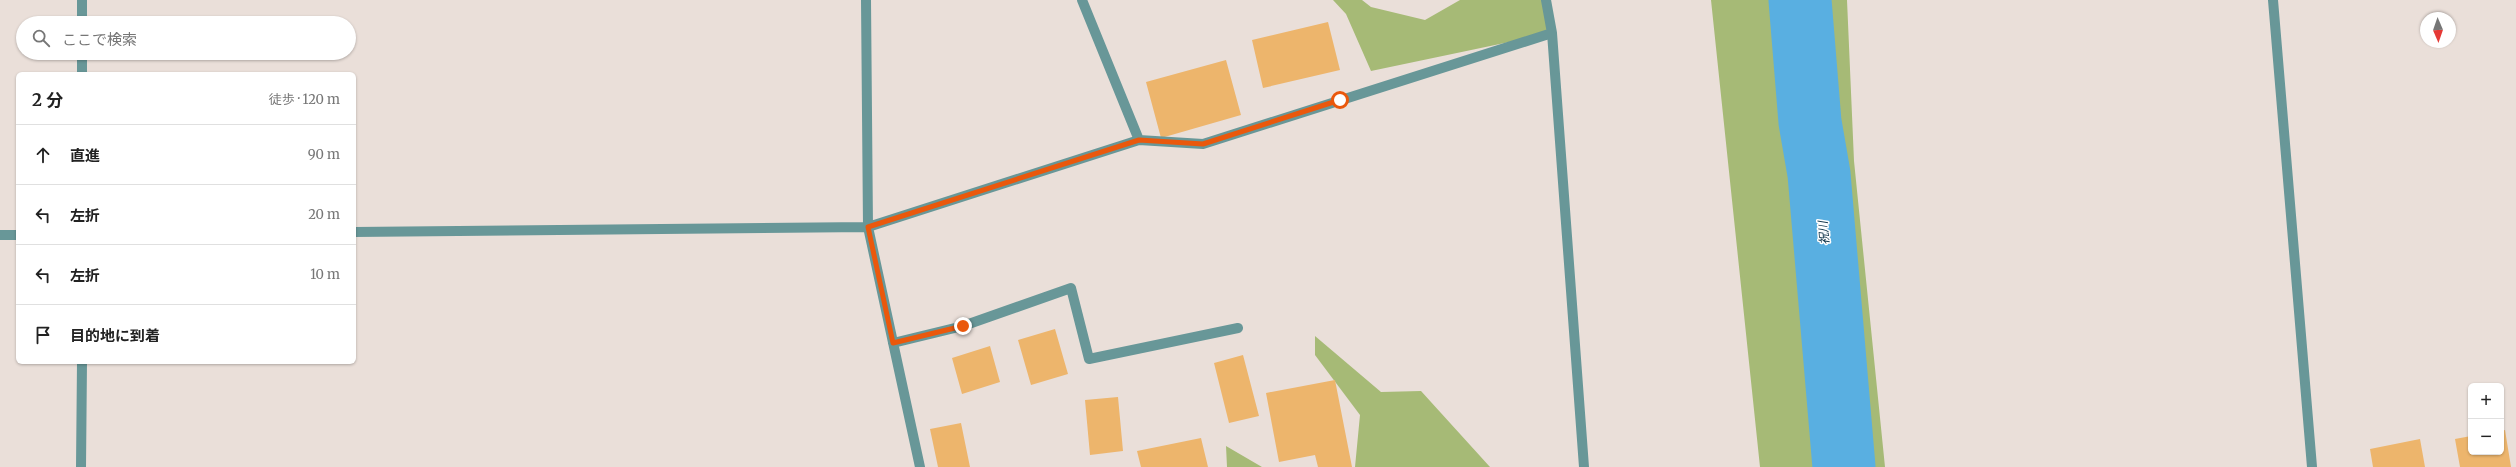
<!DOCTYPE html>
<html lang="ja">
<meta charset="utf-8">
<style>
:root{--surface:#fff;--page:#f6f6f6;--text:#222;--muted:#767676;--line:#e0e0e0}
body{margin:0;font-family:Merriweather,"Noto Sans JP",serif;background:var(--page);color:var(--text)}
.controls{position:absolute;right:12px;bottom:12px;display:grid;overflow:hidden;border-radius:6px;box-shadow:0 1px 3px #0004}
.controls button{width:36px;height:36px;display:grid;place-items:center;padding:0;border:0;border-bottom:1px solid var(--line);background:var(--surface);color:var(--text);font:20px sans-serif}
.compass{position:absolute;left:2420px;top:12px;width:36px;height:36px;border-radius:50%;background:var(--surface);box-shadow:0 1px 3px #0004;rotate:178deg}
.stop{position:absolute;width:12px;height:12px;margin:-9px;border:3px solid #ea580c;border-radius:50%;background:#fff}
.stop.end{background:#ea580c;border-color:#fff;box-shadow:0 1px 4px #0008}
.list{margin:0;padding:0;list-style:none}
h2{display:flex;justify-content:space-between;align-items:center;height:52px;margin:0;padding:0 16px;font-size:17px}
h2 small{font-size:13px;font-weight:400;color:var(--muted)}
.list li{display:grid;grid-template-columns:26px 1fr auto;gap:12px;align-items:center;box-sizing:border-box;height:60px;padding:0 16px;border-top:1px solid var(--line)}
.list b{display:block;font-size:15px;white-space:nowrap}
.list em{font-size:13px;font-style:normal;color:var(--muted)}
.icon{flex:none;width:22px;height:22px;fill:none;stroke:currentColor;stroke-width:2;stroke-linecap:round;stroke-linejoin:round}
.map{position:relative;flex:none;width:2516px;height:467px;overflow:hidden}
.search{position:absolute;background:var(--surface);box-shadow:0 1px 3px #0004;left:16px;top:16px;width:340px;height:44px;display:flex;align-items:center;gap:10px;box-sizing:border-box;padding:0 14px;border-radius:22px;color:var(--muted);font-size:15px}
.panel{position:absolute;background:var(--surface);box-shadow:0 1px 3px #0004;left:16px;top:72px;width:340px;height:292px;border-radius:6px}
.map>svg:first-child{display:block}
</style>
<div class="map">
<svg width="2516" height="467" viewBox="0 0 2516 467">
<rect width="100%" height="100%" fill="#eadfd9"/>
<path fill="#a6ba76" d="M 1333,0 L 1362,0 L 1371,7 L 1425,20 L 1460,0 L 1546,0 L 1552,33 L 1371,71 L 1346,14 Z
M 1711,0 L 1847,0 L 1854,161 L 1885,467 L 1760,467 Z
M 1315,336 L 1381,392 L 1421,391 L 1490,467 L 1355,467 L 1360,415 L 1315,355 Z
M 1226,446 L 1262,467 L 1227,467 Z"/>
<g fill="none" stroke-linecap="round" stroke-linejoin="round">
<path stroke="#59afe1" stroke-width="63" d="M 1800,0 L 1810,122 L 1819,174 L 1844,467"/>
</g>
<path fill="#edb56c" d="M 1328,22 L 1340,70 L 1263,88 L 1252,40 Z
M 1226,60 L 1241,115 L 1161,138 L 1146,82 Z
M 1055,329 L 1068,374 L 1031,385 L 1018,340 Z
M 990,346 L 1000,382 L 962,394 L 952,358 Z
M 1243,355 L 1259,416 L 1229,423 L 1214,363 Z
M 1335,380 L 1352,467 L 1318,467 L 1315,455 L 1279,462 L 1266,393 Z
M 1118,397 L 1123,451 L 1090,455 L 1085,400 Z
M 961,423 L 970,467 L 938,467 L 930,429 Z
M 2505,430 L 2511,467 L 2460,467 L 2455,439 L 2471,436 L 2471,452 L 2501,452 L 2501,431 Z
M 1201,438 L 1208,467 L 1141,467 L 1137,451 Z
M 2420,439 L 2425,467 L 2373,467 L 2370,449 Z"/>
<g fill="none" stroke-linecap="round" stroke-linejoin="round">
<path stroke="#689798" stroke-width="10" d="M 866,0 L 868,227 L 920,467
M 1082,0 L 1139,140
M 1546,0 L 1552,33 L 1584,467
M 2273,0 L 2312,467
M 82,23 L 82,0
M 82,74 L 82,53
M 354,232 L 868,227 L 1139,140 L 1203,144 L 1552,33
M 0,235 L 18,235
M 893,343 L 963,326 L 1071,288 L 1089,359 L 1238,328
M 81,467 L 82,362"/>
</g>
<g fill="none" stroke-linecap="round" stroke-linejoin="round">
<path stroke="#ea580c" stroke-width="5" d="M 963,326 L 893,343 L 868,227 L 1139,140 L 1203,144 L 1340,100"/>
</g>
<g text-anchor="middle" stroke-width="3" stroke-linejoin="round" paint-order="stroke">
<g font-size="12" font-style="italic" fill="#0e3449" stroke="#fff">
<text transform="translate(1824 233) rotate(-95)" y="4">祝川</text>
</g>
</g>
</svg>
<div class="controls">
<button>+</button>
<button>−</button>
</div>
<svg class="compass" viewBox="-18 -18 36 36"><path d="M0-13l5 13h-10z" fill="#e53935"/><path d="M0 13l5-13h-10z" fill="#767676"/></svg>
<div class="stop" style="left:1340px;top:100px"></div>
<div class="stop end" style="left:963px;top:326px"></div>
<div class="search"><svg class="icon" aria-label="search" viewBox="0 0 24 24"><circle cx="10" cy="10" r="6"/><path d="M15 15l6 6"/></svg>ここで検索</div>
<section class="panel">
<h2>2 分<small>徒歩 · 120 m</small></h2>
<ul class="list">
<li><svg class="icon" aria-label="ahead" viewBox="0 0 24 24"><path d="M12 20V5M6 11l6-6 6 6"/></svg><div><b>直進</b></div><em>90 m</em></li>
<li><svg class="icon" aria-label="left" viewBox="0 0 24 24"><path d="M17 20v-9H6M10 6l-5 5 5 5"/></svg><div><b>左折</b></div><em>20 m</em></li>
<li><svg class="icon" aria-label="left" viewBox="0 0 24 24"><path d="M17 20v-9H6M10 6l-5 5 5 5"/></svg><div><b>左折</b></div><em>10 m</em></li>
<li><svg class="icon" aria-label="arrive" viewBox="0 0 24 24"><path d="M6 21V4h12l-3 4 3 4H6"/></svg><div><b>目的地に到着</b></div></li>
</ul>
</section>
</div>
